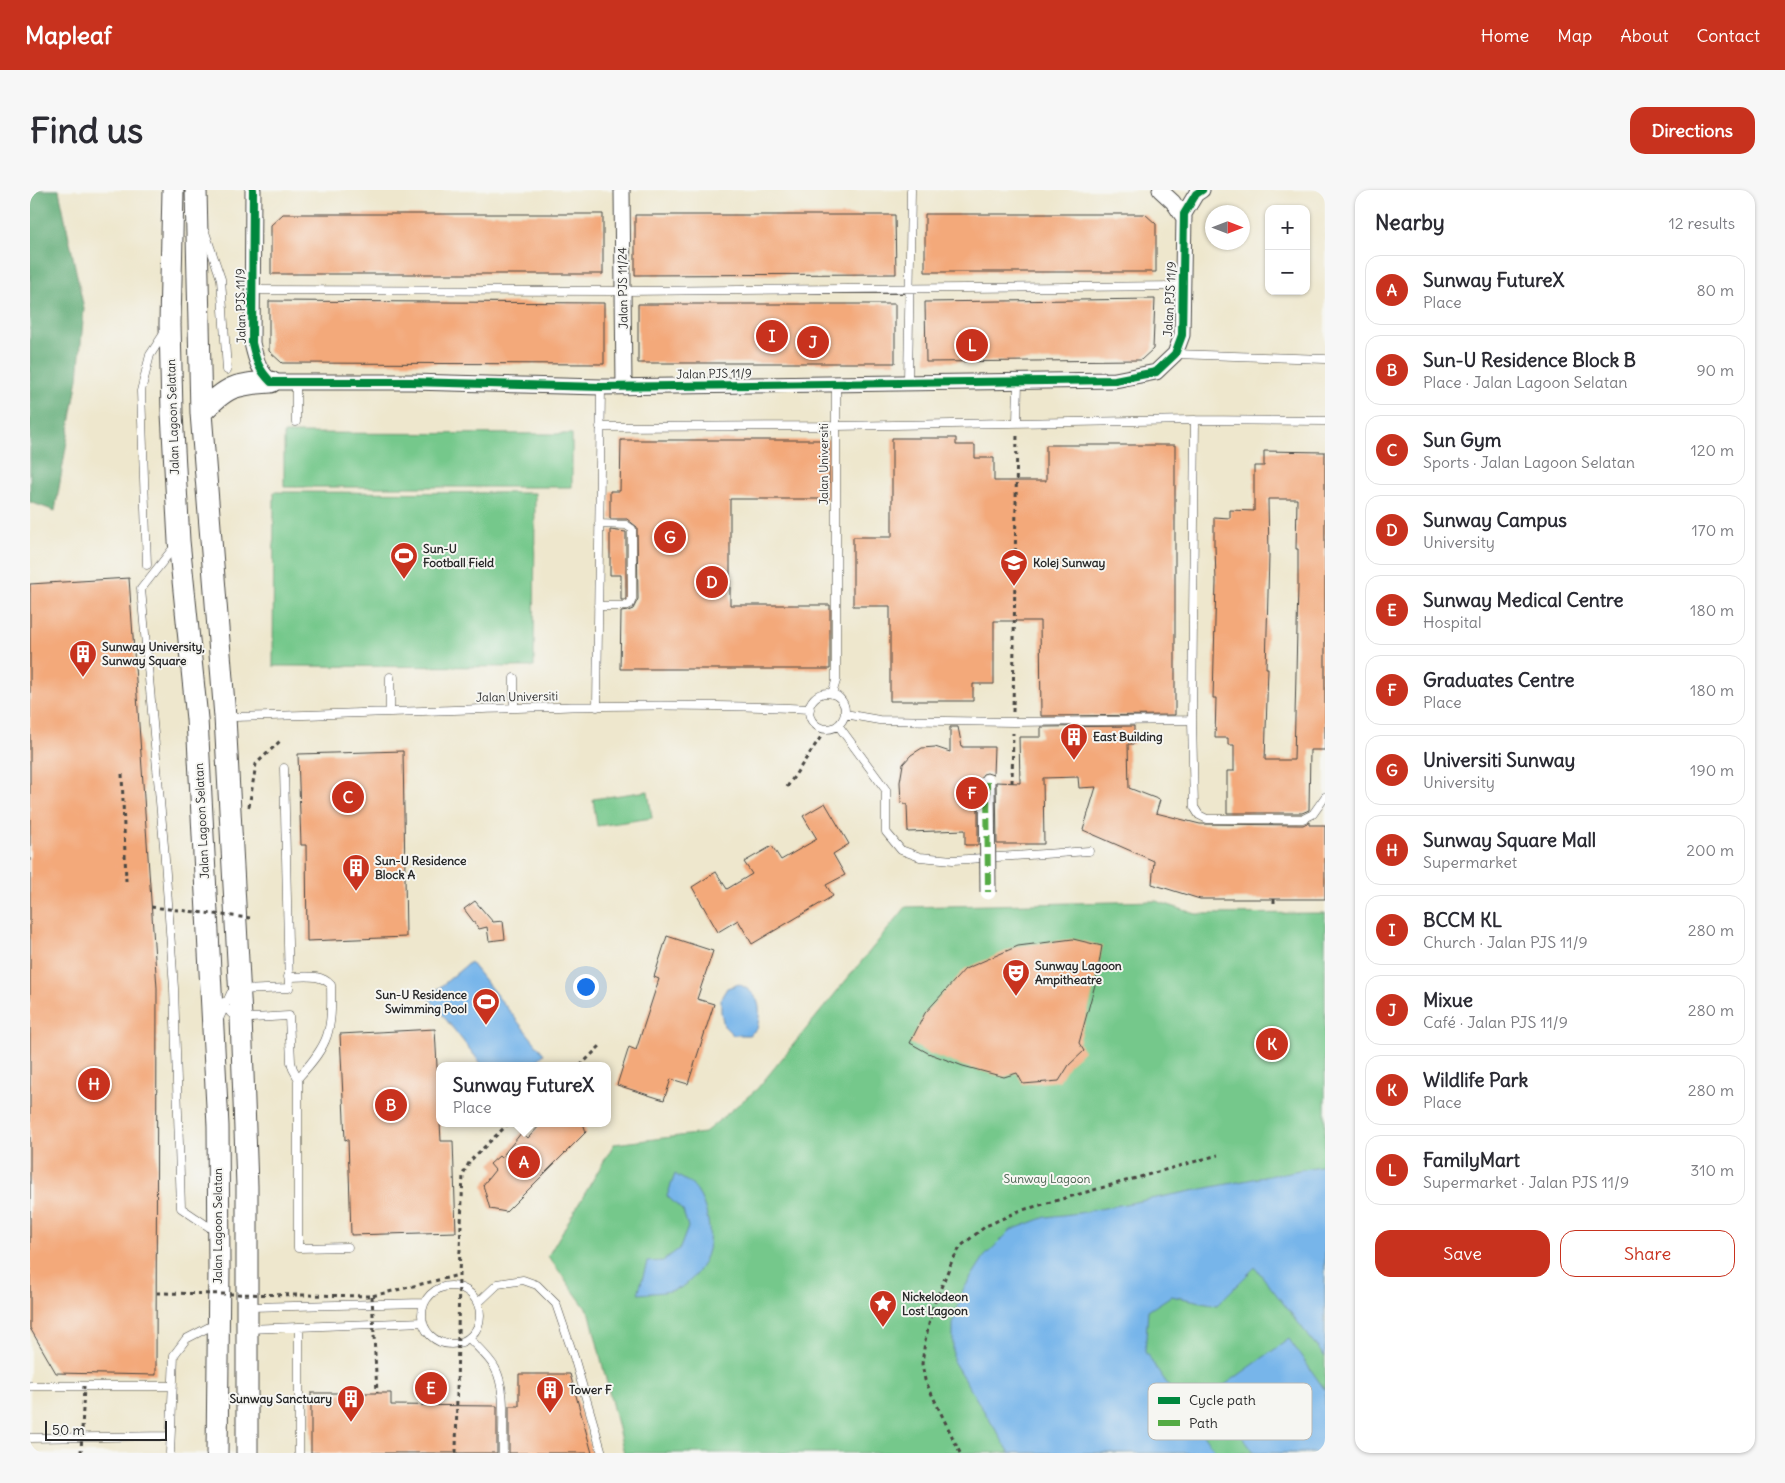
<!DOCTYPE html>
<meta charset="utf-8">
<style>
:root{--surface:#fff;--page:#f7f7f7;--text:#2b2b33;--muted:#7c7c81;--line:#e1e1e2;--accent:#c8321e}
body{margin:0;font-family:Delius,sans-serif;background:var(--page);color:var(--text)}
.controls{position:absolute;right:15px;top:15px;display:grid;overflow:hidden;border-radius:10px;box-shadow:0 1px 4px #0004}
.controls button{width:45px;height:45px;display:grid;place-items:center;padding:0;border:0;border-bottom:1px solid var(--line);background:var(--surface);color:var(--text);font:25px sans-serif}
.compass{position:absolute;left:1175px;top:15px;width:45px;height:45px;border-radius:50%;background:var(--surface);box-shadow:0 1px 4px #0004;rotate:90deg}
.scale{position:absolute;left:15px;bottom:12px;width:122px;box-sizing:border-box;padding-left:5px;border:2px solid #2b2b2b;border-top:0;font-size:14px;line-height:18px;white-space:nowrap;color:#2b2b2b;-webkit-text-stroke:4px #f6f6f2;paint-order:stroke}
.you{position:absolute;left:555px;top:796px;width:18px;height:18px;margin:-12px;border:4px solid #fff;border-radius:50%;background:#1a73e8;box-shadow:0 0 0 8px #1a73e833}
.badge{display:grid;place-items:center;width:32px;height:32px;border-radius:50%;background:var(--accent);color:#fff;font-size:16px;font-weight:700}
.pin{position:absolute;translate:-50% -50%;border:2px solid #fff;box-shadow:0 1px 5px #0006}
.popup{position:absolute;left:406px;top:872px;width:175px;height:65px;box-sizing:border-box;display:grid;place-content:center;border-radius:10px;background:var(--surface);filter:drop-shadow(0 1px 4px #0005);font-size:16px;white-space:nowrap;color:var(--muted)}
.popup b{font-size:19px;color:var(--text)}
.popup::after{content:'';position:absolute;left:50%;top:100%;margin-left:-10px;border:10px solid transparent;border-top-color:var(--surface)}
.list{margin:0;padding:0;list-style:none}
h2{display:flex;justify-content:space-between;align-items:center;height:65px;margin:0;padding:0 20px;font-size:21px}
h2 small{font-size:16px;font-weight:400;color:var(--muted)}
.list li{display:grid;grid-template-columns:32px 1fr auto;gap:15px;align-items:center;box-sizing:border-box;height:70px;margin:0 10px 10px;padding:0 10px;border:1px solid var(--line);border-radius:15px}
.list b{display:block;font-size:19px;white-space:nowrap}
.list p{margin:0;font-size:16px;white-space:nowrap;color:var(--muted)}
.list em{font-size:16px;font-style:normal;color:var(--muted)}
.actions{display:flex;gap:10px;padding:15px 20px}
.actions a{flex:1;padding:11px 0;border:1px solid var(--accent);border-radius:15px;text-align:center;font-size:18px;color:var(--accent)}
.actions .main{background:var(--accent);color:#fff}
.map{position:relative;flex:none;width:1295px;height:1263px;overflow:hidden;border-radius:15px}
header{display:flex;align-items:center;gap:30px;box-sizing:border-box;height:70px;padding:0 25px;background:var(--accent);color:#fff}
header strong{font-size:24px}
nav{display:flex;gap:28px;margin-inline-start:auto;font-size:18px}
.intro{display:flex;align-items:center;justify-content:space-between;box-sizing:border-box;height:120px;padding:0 30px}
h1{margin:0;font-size:35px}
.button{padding:12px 22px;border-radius:15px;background:var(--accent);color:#fff;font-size:18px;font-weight:700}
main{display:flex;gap:30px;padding:0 30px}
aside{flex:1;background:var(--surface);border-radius:15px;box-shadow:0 1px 4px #0004}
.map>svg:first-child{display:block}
</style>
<header>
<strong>Mapleaf</strong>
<nav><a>Home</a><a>Map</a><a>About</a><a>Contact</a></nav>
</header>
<div class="intro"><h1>Find us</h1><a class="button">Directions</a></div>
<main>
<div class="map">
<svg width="1295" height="1263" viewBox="0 0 1295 1263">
<rect width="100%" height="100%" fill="#f6f6f2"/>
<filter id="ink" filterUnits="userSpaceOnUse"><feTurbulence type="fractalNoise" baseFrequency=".02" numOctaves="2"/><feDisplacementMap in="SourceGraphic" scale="10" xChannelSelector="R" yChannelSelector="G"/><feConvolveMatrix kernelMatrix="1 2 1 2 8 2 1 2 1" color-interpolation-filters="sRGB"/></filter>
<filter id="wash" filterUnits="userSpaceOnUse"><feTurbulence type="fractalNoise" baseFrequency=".0096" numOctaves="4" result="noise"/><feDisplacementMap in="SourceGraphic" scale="20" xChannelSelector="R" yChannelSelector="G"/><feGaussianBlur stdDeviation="1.12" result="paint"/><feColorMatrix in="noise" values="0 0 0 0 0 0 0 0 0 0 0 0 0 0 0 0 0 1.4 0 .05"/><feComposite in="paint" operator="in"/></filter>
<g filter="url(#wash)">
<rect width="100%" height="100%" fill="#eee7cd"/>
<path fill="#75c88b" stroke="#507a5b" d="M 254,243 L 542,244 L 542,297 L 254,297 Z
M 244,302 L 505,303 L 504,477 L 243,476 Z
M 618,601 L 622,628 L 567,636 L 563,609 Z
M 1126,711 L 1166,724 L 1295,723 L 1295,1263 L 594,1263 L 560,1124 L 518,1066 L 584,954 L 674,943 L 727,899 L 876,717 Z"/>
<path fill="#60ac77" stroke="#466c51" d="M 0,0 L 29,0 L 54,119 L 48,188 L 25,321 L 0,312 Z"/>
<path fill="#77b5ea" stroke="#51708a" d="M 440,772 L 514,864 L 501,876 L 453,876 L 398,807 Z
M 709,794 C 730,805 732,816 727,839 L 719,845 L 703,845 L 694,836 L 691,822 L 691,808 L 697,798 Z
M 1295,975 L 1295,1167 L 1225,1077 L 1187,1115 L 1141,1106 L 1118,1121 L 1115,1162 L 1179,1253 L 1188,1263 L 980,1263 L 923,1171 L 923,1134 L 933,1100 L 954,1067 L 981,1040 L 1016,1027 L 1049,1023 Z
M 645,984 C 650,988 658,991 662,995 C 675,1008 681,1035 679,1053 C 678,1069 666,1087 654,1096 C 644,1103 620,1103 608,1104 L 617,1072 L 633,1071 L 650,1058 L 658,1037 L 653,1021 L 637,1006 Z
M 1259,1149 L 1295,1200 L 1295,1263 L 1224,1263 L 1182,1204 Z"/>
<g id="blocks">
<path fill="#f3a97a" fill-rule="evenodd" d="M 253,24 L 573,24 L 573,84 L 241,84 L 241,35 Z
M 895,24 L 1115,24 L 1126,34 L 1126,82 L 895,82 Z
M 605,25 L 865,25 L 866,84 L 605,85 Z
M 1125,109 L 1123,159 L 1111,170 L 896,172 L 895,112 Z
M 239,111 L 574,113 L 574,174 L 252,173 L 239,161 Z
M 608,114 L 865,114 L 865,173 L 608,173 Z
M 862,248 L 926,248 L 926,255 L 945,255 L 945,268 L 964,268 L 964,291 L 1016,291 L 1016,255 L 1145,255 L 1145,525 L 1011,526 L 1010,431 L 964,431 L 964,494 L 943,494 L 943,511 L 860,511 L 860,416 L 823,416 L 823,347 L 862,347 Z
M 591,250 L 799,250 L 799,309 L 700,309 L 700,415 L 800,415 L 800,479 L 590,479 L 591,422 L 598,421 L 603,419 L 608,409 L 607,337 L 597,329 L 580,329 L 580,301 L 590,301 Z
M 1234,261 L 1295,262 L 1295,560 L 1280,560 L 1279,620 L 1272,623 L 1197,623 L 1197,581 L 1204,581 L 1204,555 L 1198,555 L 1198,548 L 1185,548 L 1186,508 L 1183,508 L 1186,392 L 1185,356 L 1184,356 L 1184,327 L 1200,328 L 1200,320 L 1224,321 L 1224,276 L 1234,276 ZM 1238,309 L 1267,309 L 1266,359 L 1268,359 L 1268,395 L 1264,570 L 1235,570 L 1238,478 L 1236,478 L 1239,366 Z
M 580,340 L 596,342 L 596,408 L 595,410 L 591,410 L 591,385 L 580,385 Z
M 99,388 L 127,798 L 126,1185 L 26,1183 L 0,1138 L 0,394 Z
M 1104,536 L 1104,554 L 1098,554 L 1099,598 L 1130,610 L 1126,623 L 1170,634 L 1273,635 L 1279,632 L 1279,635 L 1295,635 L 1295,709 L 1170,709 L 1122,694 L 1124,671 L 1053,640 L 1066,597 L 1049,598 L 1048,587 L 1013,588 L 1014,654 L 967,654 L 966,592 L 990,593 L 989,547 L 1011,547 L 1011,537 Z
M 920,537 L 928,537 L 932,557 L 964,557 L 963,585 L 957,583 L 953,584 L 948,592 L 948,655 L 935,655 L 935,640 L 878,642 L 877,615 L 871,613 L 870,592 L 873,574 L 881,565 L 892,558 L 905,557 L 920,562 Z
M 373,561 L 376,747 L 277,751 L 276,655 L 271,655 L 268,564 Z
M 795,613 L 819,654 L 803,664 L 815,685 L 796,695 L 803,706 L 722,754 L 708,730 L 688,742 L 662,697 L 686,682 L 697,699 L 722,684 L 714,672 L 742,656 L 751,670 L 787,649 L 773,626 Z
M 445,711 L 463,732 L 473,731 L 475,749 L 459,751 L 457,737 L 449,739 L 434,719 Z
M 637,746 L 683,761 L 667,809 L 684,814 L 658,894 L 641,889 L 634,910 L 587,895 L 599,857 L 606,860 L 629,789 L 624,787 Z
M 1043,749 L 1072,756 L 1066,791 L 1049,853 L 1054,861 L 1039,875 L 1029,891 L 993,894 L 987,883 L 974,887 L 933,876 L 898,863 L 880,853 L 895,823 L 935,779 L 988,756 Z
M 405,839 L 411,951 L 423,951 L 426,1042 L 321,1045 L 318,949 L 315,950 L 310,844 Z
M 512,933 L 553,933 L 556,942 L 476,1022 L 460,1019 L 453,995 L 465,980 L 460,974 L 469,966 L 471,968 L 492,942 L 498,948 Z
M 489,1184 L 540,1184 L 562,1263 L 479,1263 L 479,1216 L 489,1216 Z
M 281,1203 L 361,1203 L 361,1215 L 467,1216 L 467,1263 L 281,1263 Z"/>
</g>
</g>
<g filter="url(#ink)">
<use href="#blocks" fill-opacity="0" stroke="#484743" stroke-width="1"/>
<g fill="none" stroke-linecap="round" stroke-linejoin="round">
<defs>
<path id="lane" d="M 175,42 L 191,89 L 197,180
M 221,100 L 593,101 L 1153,96
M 1145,164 L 1295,169
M 878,192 L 881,0
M 1165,230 L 1162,530 L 1164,617 L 1169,625 L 1177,629 L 1273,629 L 1283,624 L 1295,607
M 266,232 L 266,192
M 987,233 L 988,191
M 570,237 L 806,236 L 1165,230 L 1295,231
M 145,356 L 111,399 L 134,656 L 144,798 L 151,1018 L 185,1041
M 117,375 L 111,201 L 120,165 L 135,142
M 568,416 L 596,416 L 600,414 L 602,409 L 602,339 L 596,335 L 569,334
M 360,487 L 360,521
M 484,488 L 484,518
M779 521a18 18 0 1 1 36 0a18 18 0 1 1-36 0Z
M 802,504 L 806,491 L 806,193
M 567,517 L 571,197
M 815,524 L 849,530 L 983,532 L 1162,530
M 197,527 C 391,523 586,509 780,519
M 808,535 L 856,600 L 856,642 L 871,660 L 890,667 L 923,670 L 1059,661
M 194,812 C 196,817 199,822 203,825 C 213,831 246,826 259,826 L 261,872 L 263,879 L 268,888 C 300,853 302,842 301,795 C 290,783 274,787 258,787
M 189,829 L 201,803 L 209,800 L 259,798 L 254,578
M 268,888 L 268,1058 L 318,1057
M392 1125a29 29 0 1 1 58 0a29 29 0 1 1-58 0Z
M 448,1113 L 468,1094 L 493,1090 L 507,1095 L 526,1114 L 544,1167 L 572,1263
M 220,1117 L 394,1113
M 269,1138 L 269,1263
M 218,1139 L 393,1132
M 439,1148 C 448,1158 459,1167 465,1178 C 477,1200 472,1238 473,1263
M 0,1196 L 142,1196
M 0,1248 L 140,1246
M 140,1263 L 144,1165 L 156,1149 L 187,1133"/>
<path id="street" d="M 223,0 L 222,153 C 226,170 228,179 241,192 L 381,192 L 571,197 L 1085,190 L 1126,182 L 1145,164 L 1152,145 L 1154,24 L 1166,4 L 1172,0
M 592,0 L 594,197
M 1130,0 L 1143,12 L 1154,28"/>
<path id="secondary" d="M 143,0 L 140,134 L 142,223 L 149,351 L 167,529 L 188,936 L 189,1078 L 187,1263
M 166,0 L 171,223 L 195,527 L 211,827 L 217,996 L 217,1263
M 171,223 C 197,196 205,194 241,192"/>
</defs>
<use href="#lane" stroke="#484743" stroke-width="9"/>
<use href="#street" stroke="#484743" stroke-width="17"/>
<use href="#secondary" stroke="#484743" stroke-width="23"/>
<path stroke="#484743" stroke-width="3" stroke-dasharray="4 4" stroke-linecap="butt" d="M 983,522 L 987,243
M 92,584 L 96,691
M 982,593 L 983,543
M 757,597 L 792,545
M 219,617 L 226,574 L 250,551
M 1244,709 L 1244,715
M 550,876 L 571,855
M 930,1263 L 895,1190 L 892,1174 L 895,1151 L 903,1117 L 922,1071 L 931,1056 L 956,1036 L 989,1021 L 1188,965"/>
<use href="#lane" stroke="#fff" stroke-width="8"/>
<use href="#street" stroke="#fff" stroke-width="15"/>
<use href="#secondary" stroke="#fff" stroke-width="21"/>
<defs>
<path id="street-bridge" d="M 957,592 L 958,702"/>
</defs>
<use href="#street-bridge" stroke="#484743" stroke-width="17" stroke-linecap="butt"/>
<path stroke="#484743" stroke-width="3" stroke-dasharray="4 4" stroke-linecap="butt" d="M 121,717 L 220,728
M 127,1103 L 342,1106 L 429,1085
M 342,1106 L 347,1203
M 51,1263 L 54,1196
M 426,1263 L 429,1085 L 433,984 L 440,971 L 479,933"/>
<use href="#street-bridge" stroke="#fff" stroke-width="15"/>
<path stroke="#54ab44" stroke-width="6" stroke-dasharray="12 6" stroke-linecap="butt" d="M 957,592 L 958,702"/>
<defs>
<path id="cycleway" d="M 223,0 L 222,153 C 226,170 228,179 241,192 L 381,192 L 571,197 L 1085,190 L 1126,182 L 1145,164 L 1152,145 L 1154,24 L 1166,4 L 1172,0"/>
</defs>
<use href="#cycleway" stroke="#f6f6f2" stroke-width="11"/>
<use href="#cycleway" stroke="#00873e" stroke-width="8"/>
</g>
</g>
<defs>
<symbol id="stadium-pin" viewBox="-11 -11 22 30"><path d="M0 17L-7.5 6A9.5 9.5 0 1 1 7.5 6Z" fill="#c8321e" stroke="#f6f6f2"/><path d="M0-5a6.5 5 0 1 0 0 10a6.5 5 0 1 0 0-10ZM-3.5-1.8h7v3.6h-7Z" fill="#fff"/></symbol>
<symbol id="university-pin" viewBox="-11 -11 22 30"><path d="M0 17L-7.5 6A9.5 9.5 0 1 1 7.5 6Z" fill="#c8321e" stroke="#f6f6f2"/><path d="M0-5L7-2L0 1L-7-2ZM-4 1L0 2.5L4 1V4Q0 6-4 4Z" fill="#fff"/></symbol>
<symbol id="building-pin" viewBox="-11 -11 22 30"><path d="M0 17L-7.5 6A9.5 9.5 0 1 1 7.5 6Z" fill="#c8321e" stroke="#f6f6f2"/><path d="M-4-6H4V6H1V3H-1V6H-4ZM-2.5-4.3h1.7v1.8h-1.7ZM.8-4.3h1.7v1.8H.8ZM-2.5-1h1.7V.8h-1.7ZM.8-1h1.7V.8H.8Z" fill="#fff"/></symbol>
<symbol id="theatre-pin" viewBox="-11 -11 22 30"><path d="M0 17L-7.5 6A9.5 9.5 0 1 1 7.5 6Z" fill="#c8321e" stroke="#f6f6f2"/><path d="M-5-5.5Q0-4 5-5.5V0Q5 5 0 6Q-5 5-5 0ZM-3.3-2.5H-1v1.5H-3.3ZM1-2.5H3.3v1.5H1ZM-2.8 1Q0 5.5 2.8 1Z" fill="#fff"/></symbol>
<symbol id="sight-pin" viewBox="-11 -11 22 30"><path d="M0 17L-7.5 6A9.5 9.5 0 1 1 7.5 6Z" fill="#c8321e" stroke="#f6f6f2"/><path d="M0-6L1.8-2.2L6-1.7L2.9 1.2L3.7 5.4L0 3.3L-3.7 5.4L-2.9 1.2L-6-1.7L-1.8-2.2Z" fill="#fff"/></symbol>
</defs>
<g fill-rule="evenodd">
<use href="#stadium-pin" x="358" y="350" width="32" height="43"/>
<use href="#university-pin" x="968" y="357" width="32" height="43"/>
<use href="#building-pin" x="37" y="448" width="32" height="43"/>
<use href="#building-pin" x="1028" y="531" width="32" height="43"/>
<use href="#building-pin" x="310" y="662" width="32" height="43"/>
<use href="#theatre-pin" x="970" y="767" width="32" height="43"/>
<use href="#stadium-pin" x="440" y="796" width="32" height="43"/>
<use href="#sight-pin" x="837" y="1098" width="32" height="43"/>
<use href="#building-pin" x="504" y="1184" width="32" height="43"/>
<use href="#building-pin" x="305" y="1193" width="32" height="43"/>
</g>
<g text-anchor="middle" stroke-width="4" stroke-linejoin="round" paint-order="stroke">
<g font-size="12" fill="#2b2b2b" stroke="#f6f6f2">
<text transform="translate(593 98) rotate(-91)" y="4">Jalan PJS 11/24</text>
<text transform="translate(1140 109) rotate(-87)" y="4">Jalan PJS 11/9</text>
<text transform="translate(211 116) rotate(-91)" y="4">Jalan PJS 11/9</text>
<text transform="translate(684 184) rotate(-1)" y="4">Jalan PJS 11/9</text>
<text transform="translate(143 227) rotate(-92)" y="4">Jalan Lagoon Selatan</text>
<text transform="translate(794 274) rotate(-90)" y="4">Jalan Universiti</text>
<text transform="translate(487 507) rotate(-1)" y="4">Jalan Universiti</text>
<text transform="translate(172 631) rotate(-93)" y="4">Jalan Lagoon Selatan</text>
<text transform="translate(188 1036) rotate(-90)" y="4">Jalan Lagoon Selatan</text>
</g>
<g font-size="12" font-weight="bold" fill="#2b2b2b" stroke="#f6f6f2" text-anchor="start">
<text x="393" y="363">Sun-U<tspan x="393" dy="14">Football Field</tspan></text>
<text x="1003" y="377">Kolej Sunway</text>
<text x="72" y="461">Sunway University,<tspan x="72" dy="14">Sunway Square</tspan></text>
<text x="1063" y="551">East Building</text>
<text x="345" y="675">Sun-U Residence<tspan x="345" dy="14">Block A</tspan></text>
<text x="1005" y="780">Sunway Lagoon<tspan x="1005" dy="14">Ampitheatre</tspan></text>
<text x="437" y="809" text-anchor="end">Sun-U Residence<tspan x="437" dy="14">Swimming Pool</tspan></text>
<text x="872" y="1111">Nickelodeon<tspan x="872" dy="14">Lost Lagoon</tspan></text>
<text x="539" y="1204">Tower F</text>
<text x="302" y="1213" text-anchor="end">Sunway Sanctuary</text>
</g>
<g font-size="12" fill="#415a48" stroke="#f6f6f2">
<text x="1017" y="993">Sunway Lagoon</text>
</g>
</g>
<rect x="1118" y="1193" width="164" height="57" rx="8" fill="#f6f6f2" stroke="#b9b9b6" stroke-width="1"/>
<rect x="1128" y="1207" width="22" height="7" fill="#00873e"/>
<rect x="1128" y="1230" width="22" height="6" fill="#54ab44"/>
<g font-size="14" fill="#2b2b2b">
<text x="1159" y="1215">Cycle path</text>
<text x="1159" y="1238">Path</text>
</g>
</svg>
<div class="controls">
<button>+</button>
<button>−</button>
</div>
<svg class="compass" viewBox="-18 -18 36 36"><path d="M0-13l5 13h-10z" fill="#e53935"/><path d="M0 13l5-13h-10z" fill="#7c7c81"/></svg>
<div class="scale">50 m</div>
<div class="you"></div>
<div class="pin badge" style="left:494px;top:972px">A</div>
<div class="popup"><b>Sunway FutureX</b>Place</div>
<div class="pin badge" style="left:361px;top:915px">B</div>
<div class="pin badge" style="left:318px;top:607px">C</div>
<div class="pin badge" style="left:682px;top:392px">D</div>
<div class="pin badge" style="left:401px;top:1198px">E</div>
<div class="pin badge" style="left:942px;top:603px">F</div>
<div class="pin badge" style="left:640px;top:347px">G</div>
<div class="pin badge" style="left:64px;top:894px">H</div>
<div class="pin badge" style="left:742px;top:146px">I</div>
<div class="pin badge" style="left:783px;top:152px">J</div>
<div class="pin badge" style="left:1242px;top:854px">K</div>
<div class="pin badge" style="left:942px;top:155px">L</div>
</div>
<aside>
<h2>Nearby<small>12 results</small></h2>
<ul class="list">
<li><span class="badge">A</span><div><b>Sunway FutureX</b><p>Place</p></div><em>80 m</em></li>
<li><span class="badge">B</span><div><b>Sun-U Residence Block B</b><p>Place · Jalan Lagoon Selatan</p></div><em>90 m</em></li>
<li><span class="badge">C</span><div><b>Sun Gym</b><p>Sports · Jalan Lagoon Selatan</p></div><em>120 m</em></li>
<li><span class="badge">D</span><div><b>Sunway Campus</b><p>University</p></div><em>170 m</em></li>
<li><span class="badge">E</span><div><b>Sunway Medical Centre</b><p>Hospital</p></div><em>180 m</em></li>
<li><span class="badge">F</span><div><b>Graduates Centre</b><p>Place</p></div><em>180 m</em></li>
<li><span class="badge">G</span><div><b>Universiti Sunway</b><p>University</p></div><em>190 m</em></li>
<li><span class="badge">H</span><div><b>Sunway Square Mall</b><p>Supermarket</p></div><em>200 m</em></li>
<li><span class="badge">I</span><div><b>BCCM KL</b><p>Church · Jalan PJS 11/9</p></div><em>280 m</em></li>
<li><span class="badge">J</span><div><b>Mixue</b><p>Café · Jalan PJS 11/9</p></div><em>280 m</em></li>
<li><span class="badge">K</span><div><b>Wildlife Park</b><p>Place</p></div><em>280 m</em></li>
<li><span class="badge">L</span><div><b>FamilyMart</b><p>Supermarket · Jalan PJS 11/9</p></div><em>310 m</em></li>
</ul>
<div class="actions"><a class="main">Save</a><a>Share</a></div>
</aside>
</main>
